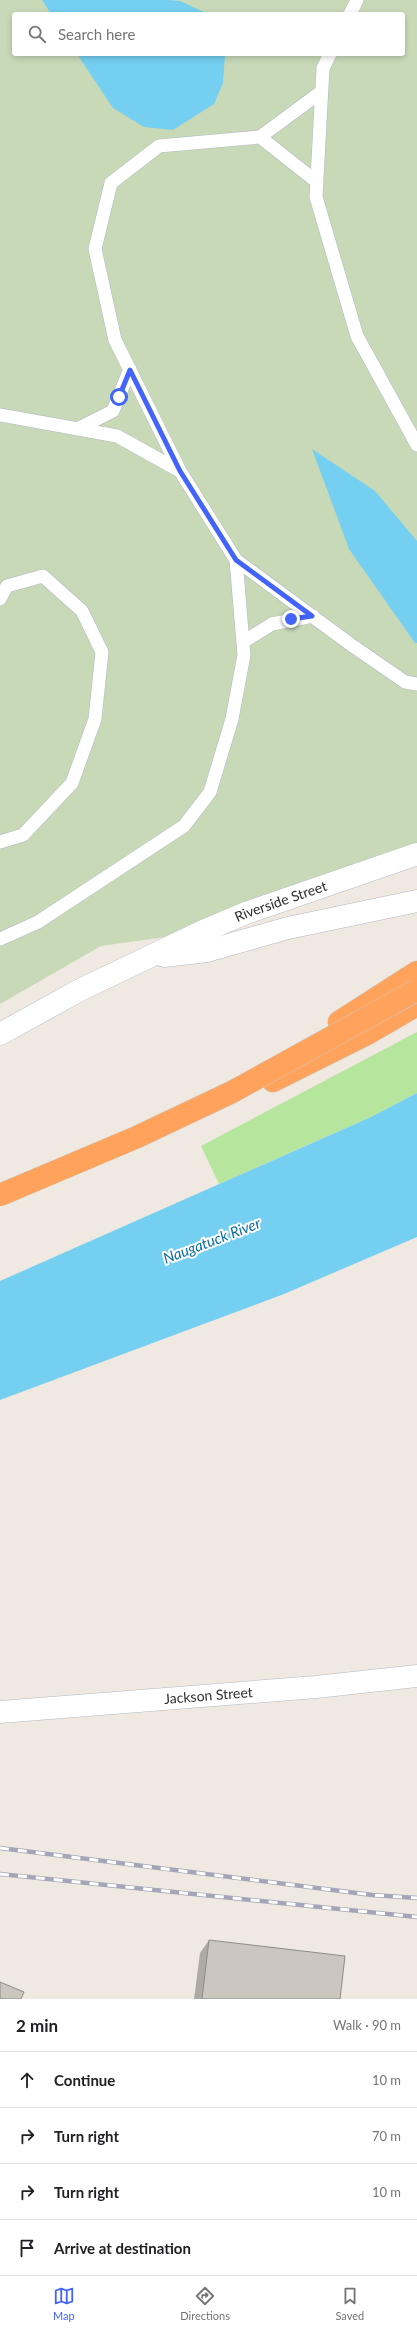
<!DOCTYPE html>
<meta charset="utf-8">
<style>
:root{--surface:#fff;--page:#f6f6f6;--text:#202124;--muted:#757577;--line:#e0e0e0;--accent:#4264fb}
body{margin:0;font-family:Lato,sans-serif;background:var(--page);color:var(--text)}
.stop{position:absolute;width:12px;height:12px;margin:-9px;border:3px solid #4264fb;border-radius:50%;background:#fff}
.stop.end{background:#4264fb;border-color:#fff;box-shadow:0 1px 4px #0008}
.list{margin:0;padding:0;list-style:none}
h2{display:flex;justify-content:space-between;align-items:center;height:52px;margin:0;padding:0 16px;font-size:17px}
h2 small{font-size:13px;font-weight:400;color:var(--muted)}
.list li{display:grid;grid-template-columns:26px 1fr auto;gap:12px;align-items:center;box-sizing:border-box;height:56px;padding:0 16px;border-top:1px solid var(--line)}
.list b{display:block;font-size:15px;white-space:nowrap}
.list em{font-size:13px;font-style:normal;color:var(--muted)}
.icon{flex:none;width:22px;height:22px;fill:none;stroke:currentColor;stroke-width:2;stroke-linecap:round;stroke-linejoin:round}
.map{position:relative;flex:none;width:417px;height:1999px;overflow:hidden}
.search{position:absolute;background:var(--surface);box-shadow:0 2px 6px #0003;left:12px;right:12px;top:12px;height:44px;display:flex;align-items:center;gap:10px;box-sizing:border-box;padding:0 14px;border-radius:4px;color:var(--muted);font-size:15px}
.sheet{height:276px;background:var(--surface)}
nav{display:flex;justify-content:space-around;align-items:center;box-sizing:border-box;height:56px;border-top:1px solid var(--line);background:var(--surface);font-size:11px;color:var(--muted)}
nav a{display:grid;justify-items:center;gap:2px}
nav .on{color:var(--accent)}
.map>svg:first-child{display:block}
</style>
<div class="map">
<svg width="417" height="1999" viewBox="0 0 417 1999">
<rect width="100%" height="100%" fill="#efe9e1"/>
<path fill="#b6e59e" d="M 417,1032 L 417,1093 L 371,1117 L 219,1184 L 201,1146 Z"/>
<path fill="#c8d9b8" fill-rule="evenodd" d="M 0,0 L 417,0 L 417,854 L 201,932 L 101,946 L 0,1004 ZM 14,14 L 403,14 L 403,54 L 14,54 Z"/>
<path fill="#75cff0" d="M 42,0 L 167,0 L 180,1 L 208,14 L 51,14 Z
M 77,54 L 225,54 L 223,83 L 214,104 L 173,130 L 144,127 L 113,108 Z
M 312,449 L 375,491 L 417,541 L 417,643 L 415,643 L 349,549 Z
M 417,1093 L 417,1237 L 284,1294 L 0,1400 L 0,1281 L 371,1117 Z"/>
<g fill="none" stroke-linecap="round" stroke-linejoin="round">
<defs>
<path id="lane" d="M 350,14 L 357,0
M 330,54 L 323,68 L 316,197 L 357,336 L 417,445
M 260,137 L 321,92
M 317,182 L 260,137 L 159,146 L 111,183 L 95,249 L 115,340 L 180,471 L 236,560 L 350,644 L 405,682 L 417,684
M 0,415 L 117,436 L 180,471
M 77,429 L 113,411 L 130,369
M 0,599 L 7,586 L 43,576 L 82,611 L 102,652 L 95,719 L 72,783 L 23,835 L 0,842
M 243,642 L 272,624 L 313,616
M 0,939 L 38,922 L 184,826 L 210,792 L 232,719 L 244,655 L 236,560"/>
<g id="street">
<path id="s1" d="M 0,1712 L 316,1687 L 417,1676"/>
</g>
<g id="secondary">
<path d="M 164,956 L 207,951 L 288,928 L 417,901"/>
<path id="s2" d="M 0,1034 L 80,990 L 201,932 L 246,913 L 417,854"/>
</g>
<path id="highway" d="M 339,1022 L 417,972
M 273,1081 L 367,1034 L 417,1005"/>
</defs>
<use href="#lane" stroke="#b4b7c1" stroke-width="14"/>
<use href="#street" stroke="#b4b7c1" stroke-width="23"/>
<use href="#secondary" stroke="#b4b7c1" stroke-width="23"/>
<use href="#highway" stroke="#c9c9c9" stroke-width="23"/>
<use href="#lane" stroke="#fff" stroke-width="13"/>
<use href="#street" stroke="#fff" stroke-width="22"/>
<use href="#secondary" stroke="#fff" stroke-width="22"/>
<use href="#highway" stroke="#ffa35c" stroke-width="22"/>
<defs>
<path id="rail" d="M 0,1848 L 372,1895 L 417,1898
M 0,1874 L 417,1917"/>
</defs>
<use href="#rail" stroke="#a3a6b8" stroke-width="4.5"/>
<use href="#rail" stroke="#fff" stroke-width="3" stroke-dasharray="9" stroke-linecap="butt"/>
<defs>
<path id="highway-bridge" d="M 0,1195 L 137,1137 L 232,1092 L 417,990"/>
</defs>
<use href="#highway-bridge" stroke="#c9c9c9" stroke-width="23" stroke-linecap="butt"/>
<use href="#highway-bridge" stroke="#ffa35c" stroke-width="22"/>
</g>
<path fill="#afaba4" d="M 209,1940 L 340,1999 L 194,1999 L 200,1953 Z"/>
<path fill="#cbc7bf" stroke="#8e8b86" d="M 209,1940 L 345,1956 L 340,1999 L 202,1999 Z
M 0,1982 L 24,1992 L 21,1999 L 0,1999 Z"/>
<g fill="none" stroke-linecap="round" stroke-linejoin="round">
<path stroke="#4264fb" stroke-width="5" d="M 119,397 L 130,370 L 180,471 L 236,560 L 312,616 L 291,619"/>
</g>
<g text-anchor="middle" stroke-width="4" stroke-linejoin="round" paint-order="stroke">
<g font-size="14" fill="#2e2e2e" stroke="#fff">
<text dy="5" stroke="none"><textPath href="#s2" startOffset="311">Riverside Street</textPath></text>
<text dy="5" stroke="none"><textPath href="#s1" startOffset="209">Jackson Street</textPath></text>
</g>
<g font-size="15" font-style="italic" fill="#0d6fa3" stroke="#fff">
<text transform="translate(212 1241) rotate(-21)" y="5">Naugatuck River</text>
</g>
</g>
</svg>
<div class="stop" style="left:119px;top:397px"></div>
<div class="stop end" style="left:291px;top:619px"></div>
<div class="search"><svg class="icon" aria-label="search" viewBox="0 0 24 24"><circle cx="10" cy="10" r="6"/><path d="M15 15l6 6"/></svg>Search here</div>
</div>
<section class="sheet">
<h2>2 min<small>Walk · 90 m</small></h2>
<ul class="list">
<li><svg class="icon" aria-label="ahead" viewBox="0 0 24 24"><path d="M12 20V5M6 11l6-6 6 6"/></svg><div><b>Continue</b></div><em>10 m</em></li>
<li><svg class="icon" aria-label="right" viewBox="0 0 24 24"><path d="M7 20v-9h11M14 6l5 5-5 5"/></svg><div><b>Turn right</b></div><em>70 m</em></li>
<li><svg class="icon" aria-label="right" viewBox="0 0 24 24"><path d="M7 20v-9h11M14 6l5 5-5 5"/></svg><div><b>Turn right</b></div><em>10 m</em></li>
<li><svg class="icon" aria-label="arrive" viewBox="0 0 24 24"><path d="M6 21V4h12l-3 4 3 4H6"/></svg><div><b>Arrive at destination</b></div></li>
</ul>
</section>
<nav>
<a class="on"><svg class="icon" aria-label="map" viewBox="0 0 24 24"><path d="M3 6l6-2 6 2 6-2v14l-6 2-6-2-6 2zM9 4v14M15 6v14"/></svg>Map</a>
<a><svg class="icon" aria-label="directions" viewBox="0 0 24 24"><path d="M12 3l9 9-9 9-9-9zM9 14v-3h6M13 9l2 2-2 2"/></svg>Directions</a>
<a><svg class="icon" aria-label="saved" viewBox="0 0 24 24"><path d="M7 4h10v16l-5-4-5 4z"/></svg>Saved</a>
</nav>
